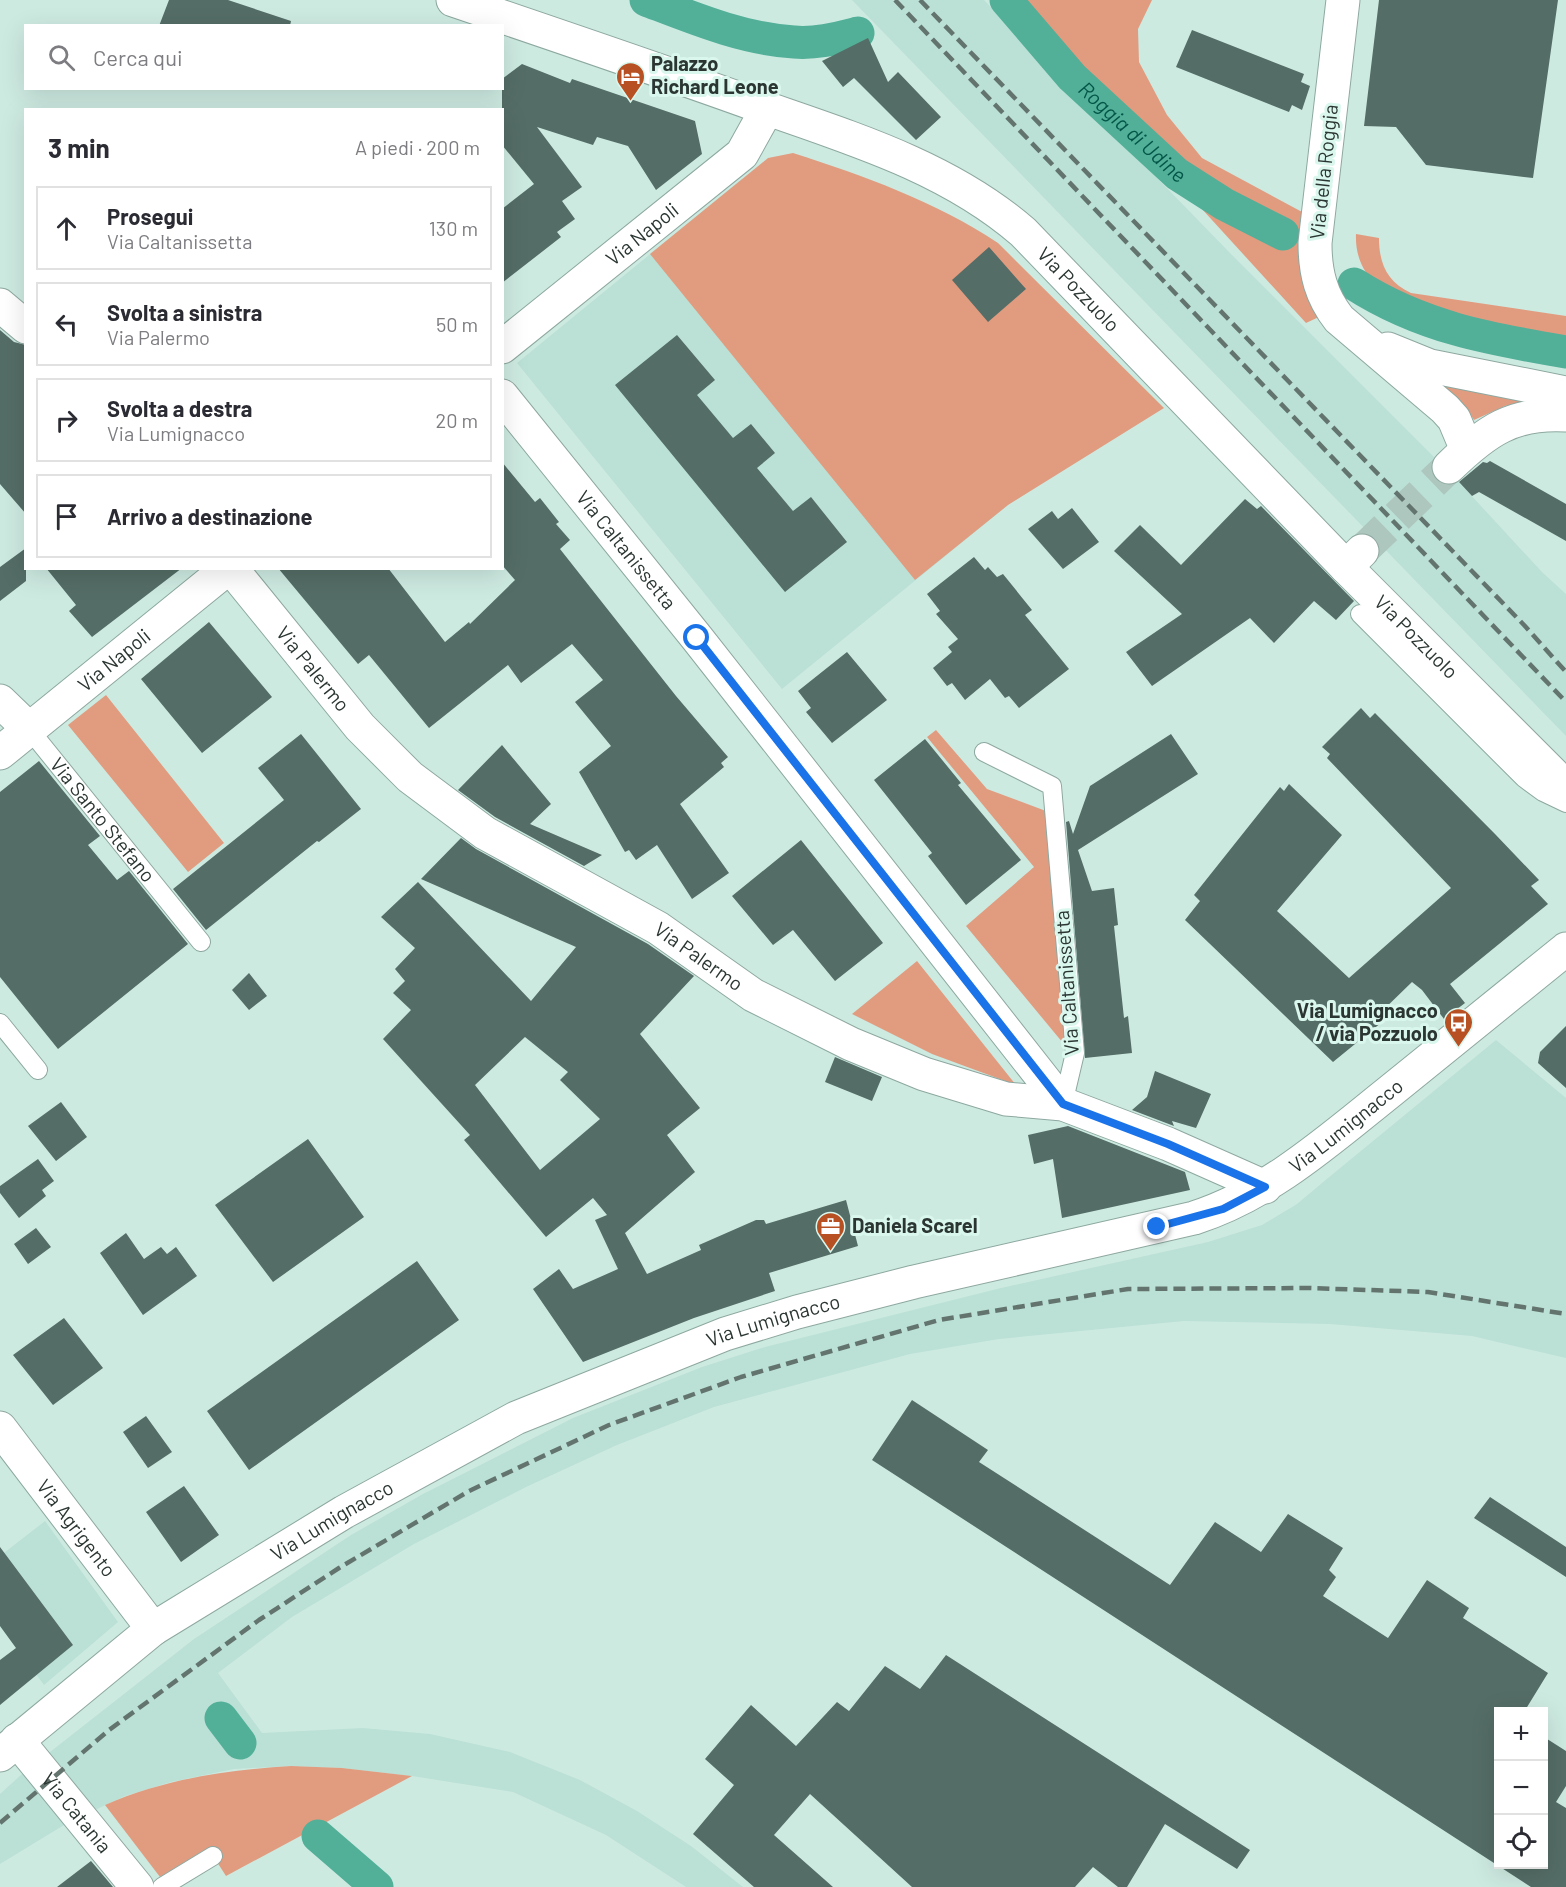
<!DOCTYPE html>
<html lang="it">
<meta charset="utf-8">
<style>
:root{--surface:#fff;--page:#f2f2f3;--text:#2b2b33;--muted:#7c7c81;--line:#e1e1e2}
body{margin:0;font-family:Barlow,sans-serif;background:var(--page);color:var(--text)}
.controls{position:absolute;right:18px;bottom:18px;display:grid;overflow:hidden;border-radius:0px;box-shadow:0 6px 24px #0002}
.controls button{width:54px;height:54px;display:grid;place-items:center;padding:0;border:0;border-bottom:2px solid var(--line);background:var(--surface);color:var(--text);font:30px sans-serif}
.stop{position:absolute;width:18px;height:18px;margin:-14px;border:4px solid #1a73e8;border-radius:50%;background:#fff}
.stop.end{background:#1a73e8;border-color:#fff;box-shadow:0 2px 6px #0008}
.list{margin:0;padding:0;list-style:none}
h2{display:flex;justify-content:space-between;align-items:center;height:78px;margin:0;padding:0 24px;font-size:26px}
h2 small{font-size:20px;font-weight:400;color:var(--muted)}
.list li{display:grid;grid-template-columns:39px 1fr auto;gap:18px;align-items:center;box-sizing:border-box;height:84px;margin:0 12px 12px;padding:0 12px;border:2px solid var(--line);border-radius:0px}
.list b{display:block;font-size:22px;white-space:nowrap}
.list p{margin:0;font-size:20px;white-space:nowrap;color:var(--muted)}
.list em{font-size:20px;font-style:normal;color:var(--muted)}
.icon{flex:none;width:33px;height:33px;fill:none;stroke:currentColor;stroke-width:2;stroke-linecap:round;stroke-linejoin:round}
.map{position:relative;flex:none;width:1566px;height:1887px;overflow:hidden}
.search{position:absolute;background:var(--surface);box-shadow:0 6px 24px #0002;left:24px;top:24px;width:480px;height:66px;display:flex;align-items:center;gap:15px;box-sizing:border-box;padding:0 21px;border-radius:0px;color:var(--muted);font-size:22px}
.panel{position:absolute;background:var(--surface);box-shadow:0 6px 24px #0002;left:24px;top:108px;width:480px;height:462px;border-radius:0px}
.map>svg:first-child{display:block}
</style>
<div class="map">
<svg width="1566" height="1887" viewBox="0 0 1566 1887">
<rect width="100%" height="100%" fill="#cdeae1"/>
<path fill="#bbe0d5" d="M 852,0 L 984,0 L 1231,254 L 1456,479 L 1542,572 L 1566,594 L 1566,736 Z
M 742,179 L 1008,505 L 782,689 L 517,363 Z
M 1496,1040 L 1566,1098 L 1566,1358 L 1472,1336 L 1330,1324 L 1184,1321 L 999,1339 L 910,1354 L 714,1407 L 617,1445 L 526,1487 L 414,1544 L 292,1617 L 218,1673 L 262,1733 L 363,1728 L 430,1734 L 510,1752 L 580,1780 L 637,1811 L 691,1846 L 743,1887 L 686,1887 L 606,1835 L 513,1792 L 412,1776 L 342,1768 L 291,1766 L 234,1769 L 171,1782 L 125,1796 L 69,1822 L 0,1864 L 0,1794 L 22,1774 L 194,1639 L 351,1535 L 423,1494 L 573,1418 L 702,1367 L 765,1347 L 1001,1288 L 1208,1242 L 1262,1225 L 1297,1204 L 1328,1178 Z
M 45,1521 L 118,1622 L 44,1685 L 0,1626 L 0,1556 Z"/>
<path fill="#e19c80" d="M 1009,0 L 1152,0 L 1138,29 L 1139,62 L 1167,115 L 1202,158 L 1304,213 L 1321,316 L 1306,323 L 1170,174 L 1143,137 Z
M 793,153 C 864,176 935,201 998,243 L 1164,408 L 1008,505 L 915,580 L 650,254 L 768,158 Z
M 1356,234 L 1379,238 C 1379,263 1387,282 1411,293 L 1566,316 L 1566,336 C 1517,327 1418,316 1379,287 C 1363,274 1355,255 1356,234 Z
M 1441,384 L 1533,401 L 1505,406 L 1474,420 L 1465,406 Z
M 106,695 L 224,843 L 188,872 L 68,725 Z
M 936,730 L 987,789 L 1046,811 L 1067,1033 L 1063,1043 L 966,926 L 1034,867 L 927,737 Z
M 917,961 L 1016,1085 L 932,1054 L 852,1014 Z
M 291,1766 L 342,1768 L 412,1776 L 226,1876 L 208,1848 L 160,1877 L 105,1805 C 164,1779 227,1770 291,1766 Z"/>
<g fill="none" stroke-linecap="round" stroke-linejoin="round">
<g stroke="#52af98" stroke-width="33">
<path d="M 646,0 C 693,18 743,39 794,42 C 816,44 838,38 858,33"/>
<path id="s1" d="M 1006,0 L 1072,77 L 1177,174 L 1224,204 L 1283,234"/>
<path d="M 1354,284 C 1421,327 1489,339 1566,352"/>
<path d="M 221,1718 L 240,1743"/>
<path d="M 318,1836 L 377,1887"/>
</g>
</g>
<path fill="#546d66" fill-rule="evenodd" d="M 169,0 L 228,0 L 291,21 L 290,26 L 159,26 Z
M 1379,0 L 1558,0 L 1533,178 L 1426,165 L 1396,127 L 1364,126 Z
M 1192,30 L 1304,74 L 1301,82 L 1310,86 L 1302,110 L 1292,105 L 1289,112 L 1176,67 Z
M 868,38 L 888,82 L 898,72 L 941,117 L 916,140 L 854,78 L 843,87 L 822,61 Z
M 522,64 L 570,83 L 572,79 L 695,121 L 702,154 L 656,190 L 628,146 L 597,137 L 593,145 L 537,127 L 582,187 L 562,201 L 575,219 L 557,232 L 561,237 L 502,283 L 502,209 L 534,184 L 502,145 L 502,79 Z
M 989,247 L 1026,289 L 988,322 L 952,280 Z
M 0,330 L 14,342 L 26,345 L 26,514 L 0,484 Z
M 677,335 L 715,380 L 697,395 L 733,438 L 751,424 L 775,453 L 757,468 L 793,511 L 811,497 L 847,542 L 785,592 L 615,385 Z
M 1490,461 L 1566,504 L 1566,541 L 1479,492 L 1472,496 L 1459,482 L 1483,462 L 1487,463 Z
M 502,462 L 535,502 L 540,498 L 559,522 L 556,524 L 570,540 L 560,549 L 676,696 L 728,757 L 721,763 L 724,767 L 680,804 L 729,873 L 692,899 L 657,845 L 636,860 L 629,850 L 625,852 L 579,772 L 611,746 L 575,702 L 603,680 L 572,644 L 521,683 L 508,665 L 429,728 L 369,655 L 358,664 L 278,568 L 388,568 L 445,642 L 469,622 L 470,624 L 515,580 L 502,565 Z
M 1245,499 L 1257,509 L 1261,506 L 1354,601 L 1336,620 L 1314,601 L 1274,643 L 1250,618 L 1152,686 L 1126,652 L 1182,614 L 1114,551 L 1140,525 L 1181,565 Z
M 1072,508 L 1099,542 L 1063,569 L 1028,529 L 1052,511 L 1058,519 Z
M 26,548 L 26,581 L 0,601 L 0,567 Z
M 974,557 L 985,570 L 988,567 L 997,577 L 1003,574 L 1032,610 L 1025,615 L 1069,669 L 1019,708 L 1009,696 L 1005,698 L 990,679 L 965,700 L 952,683 L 947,686 L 933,668 L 952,652 L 948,647 L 958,639 L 936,614 L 940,611 L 927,594 Z
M 46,568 L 182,568 L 92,637 L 69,611 L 76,605 Z
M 209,622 L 272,697 L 202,753 L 141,679 Z
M 847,652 L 887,700 L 832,743 L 806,712 L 811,708 L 798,691 Z
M 1361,708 L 1370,718 L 1375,713 L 1495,834 L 1539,880 L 1531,886 L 1548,904 L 1450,984 L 1465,1003 L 1444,1019 L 1422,990 L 1412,982 L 1376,1017 L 1382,1022 L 1333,1062 L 1185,920 L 1200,901 L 1194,895 L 1280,787 L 1284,791 L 1289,784 L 1342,835 L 1277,911 L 1349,978 L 1451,888 L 1327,758 L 1330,754 L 1322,747 Z
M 301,734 L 361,809 L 319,842 L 317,841 L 206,930 L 173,889 L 284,800 L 258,768 Z
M 1171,734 L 1198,774 L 1078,850 L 1092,891 L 1114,888 L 1118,925 L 1114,926 L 1124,1018 L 1128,1016 L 1132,1053 L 1085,1058 L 1066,822 L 1069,821 L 1073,834 L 1090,786 Z
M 925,739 L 961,783 L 958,785 L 1021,860 L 966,905 L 928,856 L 932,853 L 874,780 Z
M 502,745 L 551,804 L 530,824 L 602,855 L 584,866 L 495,817 L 458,790 Z
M 39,761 L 100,836 L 88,845 L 117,880 L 129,871 L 188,944 L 58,1049 L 0,977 L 0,792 Z
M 461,838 L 476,849 L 648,944 L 694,976 L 640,1034 L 700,1108 L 667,1135 L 695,1172 L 625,1233 L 647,1274 L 701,1250 L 699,1245 L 756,1220 L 764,1220 L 766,1224 L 846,1200 L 858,1246 L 769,1273 L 775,1291 L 694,1318 L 583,1362 L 533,1289 L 559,1269 L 573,1289 L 618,1269 L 595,1220 L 607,1215 L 593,1198 L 546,1237 L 464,1140 L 470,1135 L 383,1039 L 411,1010 L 393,993 L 405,981 L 395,969 L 415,948 L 381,917 L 418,882 L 531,1001 L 576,947 L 421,879 ZM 525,1037 L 568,1072 L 560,1080 L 600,1119 L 540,1170 L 475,1085 Z
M 801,840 L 883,943 L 835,981 L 793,930 L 773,945 L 732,896 Z
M 249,973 L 267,996 L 249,1010 L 232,990 Z
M 1566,1026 L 1566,1088 L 1538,1063 L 1540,1052 Z
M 835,1057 L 882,1077 L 872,1101 L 825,1082 Z
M 1155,1071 L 1211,1094 L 1196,1128 L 1172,1121 L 1174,1126 L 1132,1110 L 1147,1097 Z
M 61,1102 L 87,1137 L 56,1161 L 28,1126 Z
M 1068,1126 L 1185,1172 L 1190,1190 L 1062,1218 L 1053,1159 L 1034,1164 L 1028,1135 Z
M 308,1139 L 364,1217 L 273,1282 L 215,1205 Z
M 38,1159 L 54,1181 L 42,1190 L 46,1196 L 19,1218 L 0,1193 L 0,1186 Z
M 36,1228 L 51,1247 L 28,1264 L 14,1244 Z
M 126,1233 L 144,1259 L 161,1247 L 167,1254 L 176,1247 L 197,1276 L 143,1315 L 100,1253 Z
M 417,1261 L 459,1320 L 249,1470 L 207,1411 Z
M 64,1318 L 103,1368 L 53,1405 L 13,1355 Z
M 912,1400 L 988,1450 L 979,1462 L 1170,1585 L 1215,1522 L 1261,1552 L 1288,1514 L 1343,1548 L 1329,1570 L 1336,1577 L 1323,1596 L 1388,1638 L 1427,1580 L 1469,1608 L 1463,1618 L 1548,1673 L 1524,1712 L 1498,1712 L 1498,1864 L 1544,1864 L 1544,1737 L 1566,1751 L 1566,1786 L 1556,1802 L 1566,1808 L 1566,1887 L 1531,1887 L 872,1460 Z
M 146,1416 L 172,1452 L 148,1468 L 123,1432 Z
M 184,1486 L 219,1535 L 181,1562 L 146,1512 Z
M 1490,1497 L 1566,1547 L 1566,1577 L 1474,1518 Z
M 0,1547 L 73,1645 L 0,1705 L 0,1660 L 16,1648 L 0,1626 Z
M 946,1655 L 1158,1791 L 1250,1850 L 1237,1869 L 1165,1824 L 1127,1887 L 1118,1887 L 1093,1867 L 1075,1887 L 912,1887 L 810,1794 L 774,1835 L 833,1887 L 754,1887 L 693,1834 L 734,1785 L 705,1759 L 751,1705 L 796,1746 L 837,1702 L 849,1711 L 885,1666 L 920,1689 Z
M 91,1861 L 113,1887 L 57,1887 Z"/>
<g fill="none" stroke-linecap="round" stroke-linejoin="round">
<path stroke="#adc6be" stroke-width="33" stroke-dasharray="33 16" stroke-linecap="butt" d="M 1362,551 L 1449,467"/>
<defs>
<g id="lane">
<path d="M 1360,614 L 1524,778 L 1543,792 L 1566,803"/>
<path id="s2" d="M 29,729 L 201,942"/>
<path d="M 984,752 L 1052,786 L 1075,1053 L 1063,1104"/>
<path d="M 0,1023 L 38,1070"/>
<path d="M 162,1887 L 213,1856"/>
</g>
<g id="street">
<path d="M 1343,0 L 1315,243 C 1315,273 1321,296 1339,319 L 1445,409 L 1454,419 L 1467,450"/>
<path d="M 0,305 L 26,327"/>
<path id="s3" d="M 502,347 L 742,154 L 767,109"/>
<path d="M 1388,349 L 1430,366 L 1566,393"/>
<path id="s4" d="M 502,396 L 697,638 L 1063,1104"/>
<path id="s5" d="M 1346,567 L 1566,787"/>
<path id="s6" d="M 231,568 L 360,727 L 410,777 L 485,833 L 658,928 L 753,995 L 851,1044 L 924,1074 L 1006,1099 L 1063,1104 L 1168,1144 L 1265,1187"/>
<path d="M 0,701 L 29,729"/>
<path id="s7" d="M 0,753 L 228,568"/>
<path id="s8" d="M 17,1740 L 137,1887"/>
</g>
<path id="secondary" d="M 0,1755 L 153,1629"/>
<g id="primary">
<path id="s9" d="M 453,0 C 553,34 654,68 754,104 C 848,137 947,166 1023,232 L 1346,567 L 1362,551"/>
<path d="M 1449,467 C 1486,431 1513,412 1566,415"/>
<path id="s10" d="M 0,1428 L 153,1629 L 344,1512 L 516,1418 L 725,1334 L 797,1312 L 914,1282 L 1194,1218 C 1269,1194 1328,1141 1388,1093 C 1448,1045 1507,997 1566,949"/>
</g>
</defs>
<use href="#lane" stroke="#8da8a0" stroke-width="20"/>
<use href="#street" stroke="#8da8a0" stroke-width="35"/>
<use href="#secondary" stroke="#8da8a0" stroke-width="35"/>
<use href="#primary" stroke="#8da8a0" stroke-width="35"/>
<use href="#lane" stroke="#fff" stroke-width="18"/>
<use href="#street" stroke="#fff" stroke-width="33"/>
<use href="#secondary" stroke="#fff" stroke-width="33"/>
<use href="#primary" stroke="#fff" stroke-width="33"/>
<path stroke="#63746f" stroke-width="4.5" stroke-dasharray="12 6" stroke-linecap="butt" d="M 895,0 L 1566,702
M 920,0 L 1524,625 L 1566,672
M 0,1823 L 109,1730 L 259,1620 L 339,1568 L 469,1491 L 609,1425 L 741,1377 L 939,1320 L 1128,1289 L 1309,1288 L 1428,1292 L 1566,1314"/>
</g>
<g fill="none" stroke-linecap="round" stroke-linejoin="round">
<path stroke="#1a73e8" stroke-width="8" d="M 697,638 L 1063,1104 L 1168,1144 L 1265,1187 L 1223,1209 L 1157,1227"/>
</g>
<defs>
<symbol id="hotel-pin" viewBox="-11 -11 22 30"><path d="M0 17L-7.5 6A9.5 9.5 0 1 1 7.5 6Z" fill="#b75123" stroke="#daf7ee"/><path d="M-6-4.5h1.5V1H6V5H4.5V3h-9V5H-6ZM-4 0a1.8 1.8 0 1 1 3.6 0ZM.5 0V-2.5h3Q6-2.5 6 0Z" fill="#fff"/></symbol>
<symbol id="bus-pin" viewBox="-11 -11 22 30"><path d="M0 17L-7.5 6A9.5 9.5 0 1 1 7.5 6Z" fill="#b75123" stroke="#daf7ee"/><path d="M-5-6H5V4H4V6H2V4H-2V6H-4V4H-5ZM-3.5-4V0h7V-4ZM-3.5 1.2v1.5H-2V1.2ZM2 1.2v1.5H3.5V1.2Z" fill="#fff"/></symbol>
<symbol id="office-pin" viewBox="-11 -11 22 30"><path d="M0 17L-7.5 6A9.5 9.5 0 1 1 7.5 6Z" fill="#b75123" stroke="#daf7ee"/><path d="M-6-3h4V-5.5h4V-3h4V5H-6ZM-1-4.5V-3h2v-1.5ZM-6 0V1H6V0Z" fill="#fff"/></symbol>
</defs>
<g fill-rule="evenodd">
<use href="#hotel-pin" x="614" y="60" width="33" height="45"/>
<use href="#bus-pin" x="1442" y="1006" width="33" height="45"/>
<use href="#office-pin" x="814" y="1210" width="33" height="45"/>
</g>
<g text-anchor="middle" stroke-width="6" stroke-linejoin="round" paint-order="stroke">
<g font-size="20" font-weight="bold" fill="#2b3633" stroke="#daf7ee" text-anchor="start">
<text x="651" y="71">Palazzo<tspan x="651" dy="23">Richard Leone</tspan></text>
<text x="1438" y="1018" text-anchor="end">Via Lumignacco<tspan x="1438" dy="23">/ via Pozzuolo</tspan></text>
<text x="852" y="1233">Daniela Scarel</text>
</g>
<g font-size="20" fill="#2b3633" stroke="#daf7ee">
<text transform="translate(1324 172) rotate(-84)" y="7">Via della Roggia</text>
<text dy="7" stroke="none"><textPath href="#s3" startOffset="180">Via Napoli</textPath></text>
<text dy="7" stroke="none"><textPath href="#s9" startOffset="698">Via Pozzuolo</textPath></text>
<text dy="7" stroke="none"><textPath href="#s4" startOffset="198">Via Caltanissetta</textPath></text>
<text dy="7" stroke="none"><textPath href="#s5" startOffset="99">Via Pozzuolo</textPath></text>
<text dy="7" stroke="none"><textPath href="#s7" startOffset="147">Via Napoli</textPath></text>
<text dy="7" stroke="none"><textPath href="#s6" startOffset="130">Via Palermo</textPath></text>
<text dy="7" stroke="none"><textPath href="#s2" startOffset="117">Via Santo Stefano</textPath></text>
<text dy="7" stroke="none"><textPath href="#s6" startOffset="616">Via Palermo</textPath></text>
<text transform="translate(1067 983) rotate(-94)" y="7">Via Caltanissetta</text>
<text dy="7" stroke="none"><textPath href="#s10" startOffset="1560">Via Lumignacco</textPath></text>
<text dy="7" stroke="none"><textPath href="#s10" startOffset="948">Via Lumignacco</textPath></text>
<text dy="7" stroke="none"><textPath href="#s10" startOffset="462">Via Lumignacco</textPath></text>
<text dy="7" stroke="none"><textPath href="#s10" startOffset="126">Via Agrigento</textPath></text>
<text dy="7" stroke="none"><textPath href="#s8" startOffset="94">Via Catania</textPath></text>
</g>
<g font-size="21" font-style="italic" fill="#035647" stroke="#daf7ee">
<text dy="7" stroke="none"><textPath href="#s1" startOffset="183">Roggia di Udine</textPath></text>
</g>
</g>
</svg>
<div class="controls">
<button>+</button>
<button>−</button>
<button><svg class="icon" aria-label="locate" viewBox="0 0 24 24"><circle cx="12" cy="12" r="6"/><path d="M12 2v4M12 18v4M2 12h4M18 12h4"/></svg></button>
</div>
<div class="stop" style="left:697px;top:638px"></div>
<div class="stop end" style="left:1157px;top:1227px"></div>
<div class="search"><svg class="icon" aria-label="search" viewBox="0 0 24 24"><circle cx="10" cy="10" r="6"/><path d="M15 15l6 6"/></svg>Cerca qui</div>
<section class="panel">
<h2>3 min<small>A piedi · 200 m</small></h2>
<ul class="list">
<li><svg class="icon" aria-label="ahead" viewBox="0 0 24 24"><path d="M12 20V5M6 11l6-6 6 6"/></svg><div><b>Prosegui</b><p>Via Caltanissetta</p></div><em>130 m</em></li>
<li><svg class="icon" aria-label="left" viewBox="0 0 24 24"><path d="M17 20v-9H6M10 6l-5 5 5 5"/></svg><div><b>Svolta a sinistra</b><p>Via Palermo</p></div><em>50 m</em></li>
<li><svg class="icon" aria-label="right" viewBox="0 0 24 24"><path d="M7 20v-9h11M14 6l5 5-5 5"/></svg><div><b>Svolta a destra</b><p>Via Lumignacco</p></div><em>20 m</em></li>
<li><svg class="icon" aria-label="arrive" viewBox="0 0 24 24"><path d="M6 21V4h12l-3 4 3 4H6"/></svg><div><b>Arrivo a destinazione</b></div></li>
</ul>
</section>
</div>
